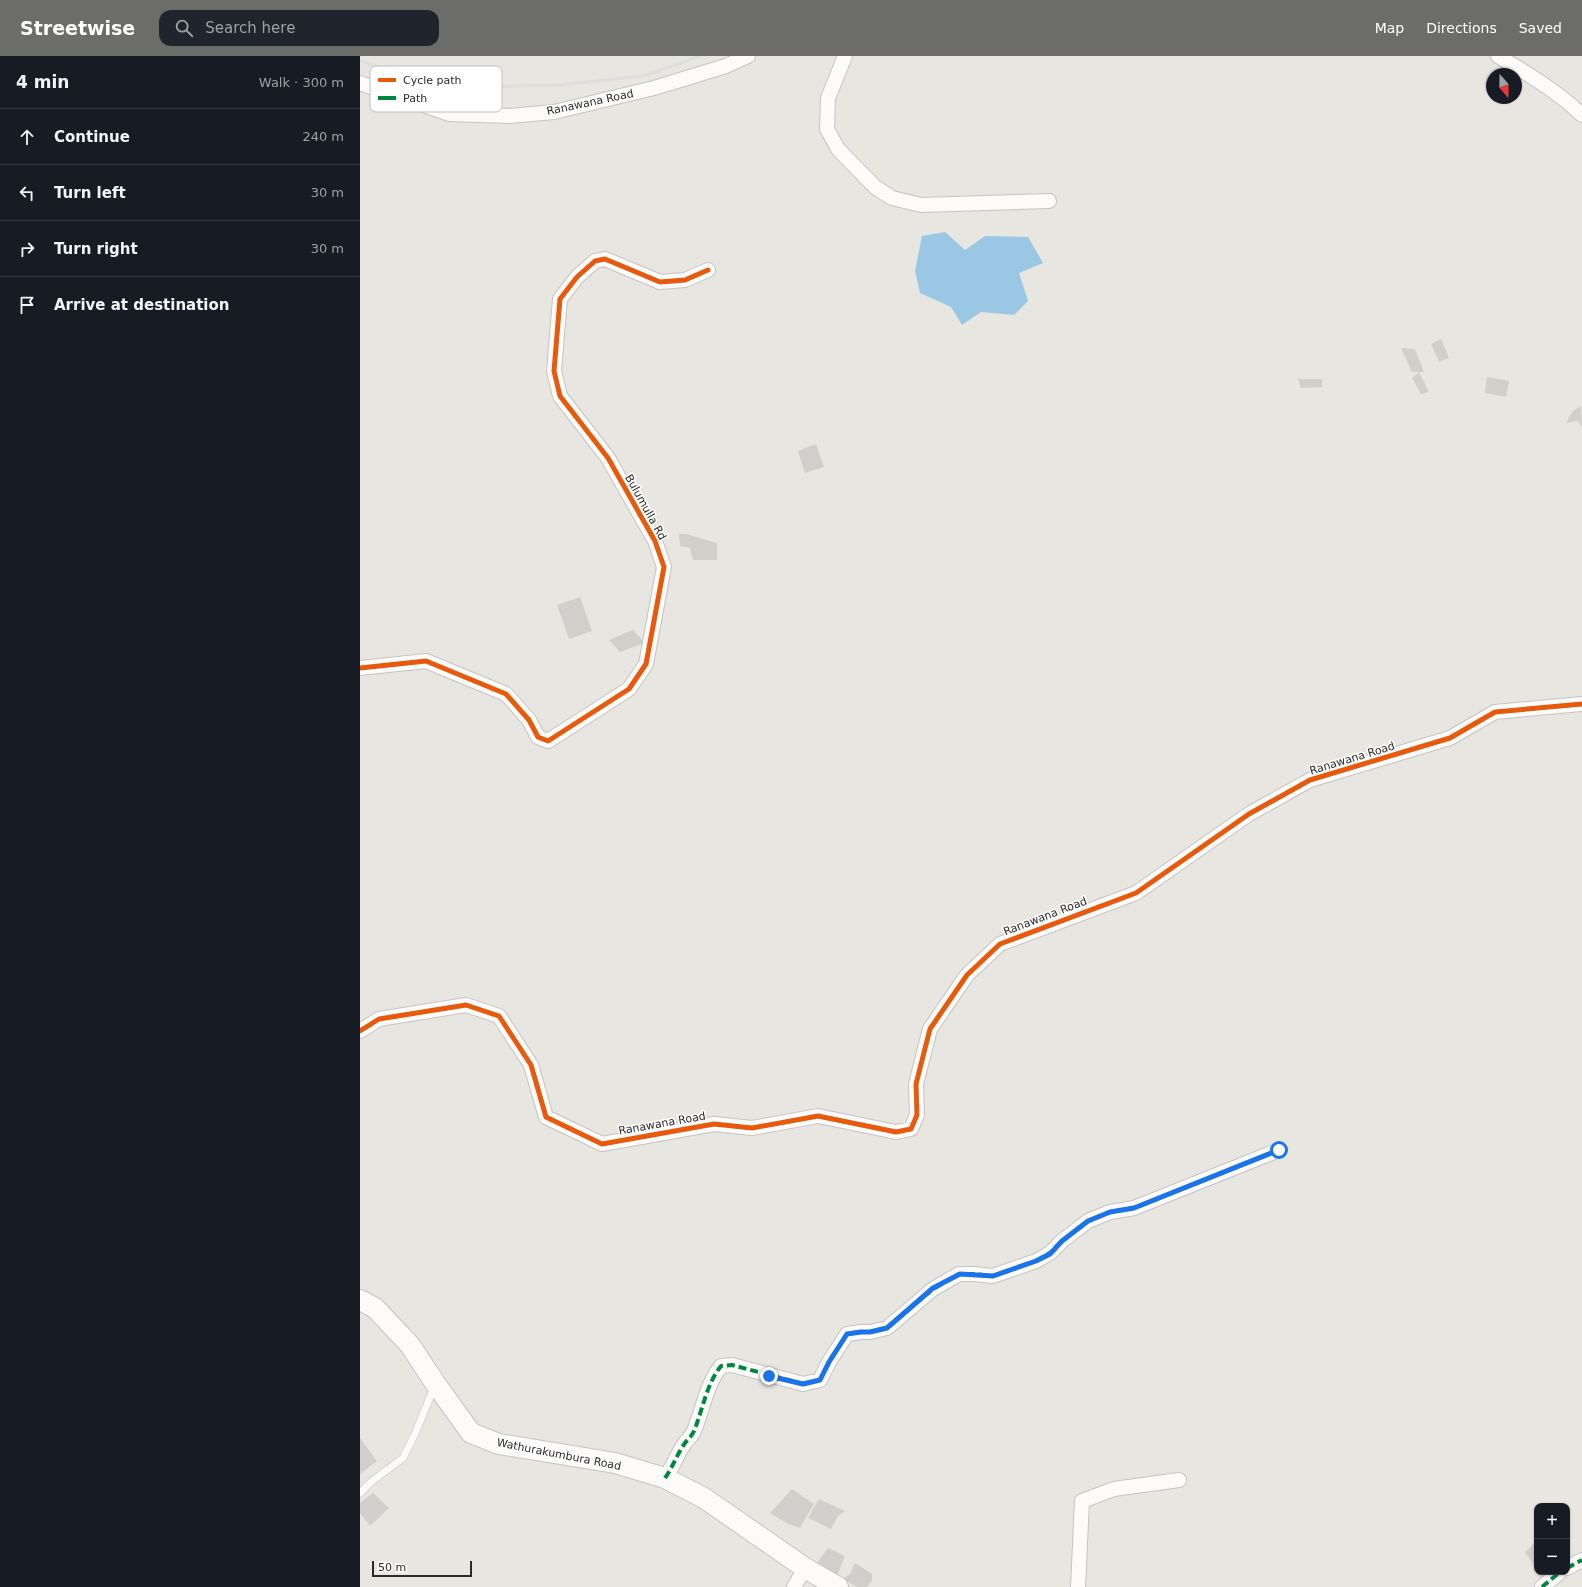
<!DOCTYPE html>
<meta charset="utf-8">
<style>
:root{--surface:#171b24;--page:#20242c;--text:#f1f3f6;--muted:#9ea1a6;--line:#363941;--accent:#6c6c6a}
body{margin:0;font-family:"DejaVu Sans",sans-serif;background:var(--page);color:var(--text)}
.controls{position:absolute;right:12px;bottom:12px;display:grid;overflow:hidden;border-radius:8px;box-shadow:0 1px 3px #0004}
.controls button{width:36px;height:36px;display:grid;place-items:center;padding:0;border:0;border-bottom:1px solid var(--line);background:var(--surface);color:var(--text);font:20px sans-serif}
.compass{position:absolute;left:1126px;top:12px;width:36px;height:36px;border-radius:50%;background:var(--surface);box-shadow:0 1px 3px #0004;rotate:160deg}
.scale{position:absolute;left:12px;bottom:10px;width:100px;box-sizing:border-box;padding-left:4px;border:2px solid #2a2a2a;border-top:0;font-size:11px;line-height:14px;white-space:nowrap;color:#2a2a2a;-webkit-text-stroke:3px #fff;paint-order:stroke}
.stop{position:absolute;width:12px;height:12px;margin:-9px;border:3px solid #1a73e8;border-radius:50%;background:#fff}
.stop.end{background:#1a73e8;border-color:#fff;box-shadow:0 1px 4px #0008}
.list{margin:0;padding:0;list-style:none}
h2{display:flex;justify-content:space-between;align-items:center;height:52px;margin:0;padding:0 16px;font-size:17px}
h2 small{font-size:13px;font-weight:400;color:var(--muted)}
.list li{display:grid;grid-template-columns:26px 1fr auto;gap:12px;align-items:center;box-sizing:border-box;height:56px;padding:0 16px;border-top:1px solid var(--line)}
.list b{display:block;font-size:15px;white-space:nowrap}
.list em{font-size:13px;font-style:normal;color:var(--muted)}
.icon{flex:none;width:22px;height:22px;fill:none;stroke:currentColor;stroke-width:2;stroke-linecap:round;stroke-linejoin:round}
.map{position:relative;flex:none;width:1222px;height:1531px;overflow:hidden}
header{display:flex;align-items:center;gap:24px;box-sizing:border-box;height:56px;padding:0 20px;background:var(--accent);color:#fff}
header strong{font-size:19px}
nav{display:flex;gap:22px;margin-inline-start:auto;font-size:14px}
.search{width:280px;height:36px;background:var(--page);display:flex;align-items:center;gap:10px;box-sizing:border-box;padding:0 14px;border-radius:12px;color:var(--muted);font-size:15px}
main{display:flex}
aside{flex:1;background:var(--surface)}
.map>svg:first-child{display:block}
</style>
<header>
<strong>Streetwise</strong>
<div class="search"><svg class="icon" aria-label="search" viewBox="0 0 24 24"><circle cx="10" cy="10" r="6"/><path d="M15 15l6 6"/></svg>Search here</div>
<nav><a>Map</a><a>Directions</a><a>Saved</a></nav>
</header>
<main>
<aside>
<h2>4 min<small>Walk · 300 m</small></h2>
<ul class="list">
<li><svg class="icon" aria-label="ahead" viewBox="0 0 24 24"><path d="M12 20V5M6 11l6-6 6 6"/></svg><div><b>Continue</b></div><em>240 m</em></li>
<li><svg class="icon" aria-label="left" viewBox="0 0 24 24"><path d="M17 20v-9H6M10 6l-5 5 5 5"/></svg><div><b>Turn left</b></div><em>30 m</em></li>
<li><svg class="icon" aria-label="right" viewBox="0 0 24 24"><path d="M7 20v-9h11M14 6l5 5-5 5"/></svg><div><b>Turn right</b></div><em>30 m</em></li>
<li><svg class="icon" aria-label="arrive" viewBox="0 0 24 24"><path d="M6 21V4h12l-3 4 3 4H6"/></svg><div><b>Arrive at destination</b></div></li>
</ul>
</aside>
<div class="map">
<svg width="1222" height="1531" viewBox="0 0 1222 1531">
<rect width="100%" height="100%" fill="#e8e6e0"/>
<path fill="#9ac7e4" d="M 585,176 L 605,194 L 625,180 L 668,181 L 683,207 L 659,217 L 668,245 L 654,259 L 621,256 L 602,269 L 591,251 L 560,237 L 555,215 L 562,180 Z"/>
<path fill="#d1cfcb" d="M 1081,283 L 1089,302 L 1079,306 L 1071,288 Z
M 1041,292 L 1055,293 L 1064,316 L 1052,316 Z
M 1059,316 L 1069,336 L 1061,338 L 1052,322 Z
M 1127,321 L 1149,325 L 1146,341 L 1125,337 Z
M 938,323 L 962,323 L 962,331 L 941,332 Z
M 1221,350 L 1222,372 L 1218,365 L 1206,367 L 1213,355 Z
M 456,388 L 464,411 L 445,417 L 438,395 Z
M 319,478 L 326,478 L 357,487 L 357,504 L 333,504 L 330,492 L 320,490 Z
M 220,541 L 232,575 L 209,583 L 197,549 Z
M 273,574 L 285,587 L 260,596 L 249,584 Z
M 0,1382 L 17,1405 L 0,1418 Z
M 432,1433 L 454,1448 L 440,1472 L 428,1468 L 410,1457 Z
M 13,1437 L 29,1452 L 10,1470 L 0,1457 L 0,1447 Z
M 459,1443 L 485,1455 L 478,1460 L 471,1473 L 448,1462 Z
M 1177,1485 L 1177,1514 L 1165,1496 Z
M 468,1492 L 485,1500 L 476,1522 L 455,1510 Z
M 495,1507 L 512,1518 L 512,1525 L 507,1531 L 497,1531 L 483,1523 L 490,1518 Z"/>
<g fill="none" stroke-linecap="round" stroke-linejoin="round">
<defs>
<path id="service" d="M 0,1437 L 11,1426 L 43,1402 L 55,1378 L 75,1329"/>
<path id="minor" d="M 485,0 L 468,42 L 467,73 L 478,93 L 515,131 L 532,142 L 561,149 L 689,145
M 1138,0 C 1167,17 1198,36 1222,59
M 0,27 L 89,58 L 150,60 L 194,56 L 294,32 L 366,10 L 388,0
M 0,612 L 66,605 L 146,638 L 169,664 L 178,681 L 188,685 L 269,633 L 286,608 L 304,511 L 295,485 L 248,402 L 200,340 L 194,315 L 200,243 L 217,221 L 235,205 L 245,203 L 300,226 L 325,224 L 348,214
M 0,975 L 19,963 L 106,949 L 139,960 L 171,1009 L 186,1061 L 242,1088 L 354,1068 L 392,1072 L 458,1060 L 536,1076 L 551,1073 L 557,1059 L 556,1028 L 570,973 L 607,919 L 640,888 L 776,837 L 889,758 L 950,724 L 1090,682 L 1135,656 L 1222,648
M 305,1422 C 313,1411 317,1398 325,1387 C 328,1383 332,1380 334,1375 C 343,1353 346,1329 361,1310 L 372,1309 L 443,1328 L 460,1324 L 469,1306 L 487,1278 L 501,1276 L 510,1276 L 527,1272 L 573,1233 L 599,1218 L 613,1218 L 633,1220 L 676,1205 L 690,1197 L 702,1185 L 728,1165 L 750,1156 L 774,1152 L 919,1094
M 1207,1512 L 1222,1504
M 434,1531 L 445,1512
M 718,1531 L 722,1445 L 754,1433 L 819,1424
M 1182,1531 L 1200,1516"/>
<path id="secondary" d="M 0,1244 L 15,1252 L 50,1289 L 75,1327 L 111,1377 L 139,1388 L 255,1407 L 305,1422 L 344,1442 L 445,1512 L 478,1531"/>
</defs>
<use href="#service" stroke="#c5c4c4" stroke-width="8"/>
<use href="#minor" stroke="#c5c4c4" stroke-width="16"/>
<use href="#secondary" stroke="#c5c4c4" stroke-width="22"/>
<use href="#service" stroke="#fcfbfa" stroke-width="7"/>
<use href="#minor" stroke="#fcfbfa" stroke-width="14"/>
<use href="#secondary" stroke="#fcfbfa" stroke-width="20"/>
<path stroke="#dedede" stroke-width="3" d="M 0,5 L 52,21 L 115,31 L 198,29 L 284,20 L 340,0"/>
<path stroke="#00873e" stroke-width="4" stroke-dasharray="8 4" stroke-linecap="butt" d="M 305,1422 C 313,1411 317,1398 325,1387 C 328,1383 332,1380 334,1375 C 343,1353 346,1329 361,1310 L 372,1309 L 443,1328 L 460,1324 L 469,1306 L 487,1278 L 501,1276 L 510,1276 L 527,1272 L 573,1233 L 599,1218 L 613,1218 L 633,1220 L 676,1205 L 690,1197 L 702,1185 L 728,1165 L 750,1156 L 774,1152 L 919,1094
M 1207,1512 L 1222,1504
M 1182,1531 L 1200,1516"/>
<defs>
<path id="cycleway" d="M 0,612 L 66,605 L 146,638 L 169,664 L 178,681 L 188,685 L 269,633 L 286,608 L 304,511 L 295,485 L 248,402 L 200,340 L 194,315 L 200,243 L 217,221 L 235,205 L 245,203 L 300,226 L 325,224 L 348,214
M 0,975 L 19,963 L 106,949 L 139,960 L 171,1009 L 186,1061 L 242,1088 L 354,1068 L 392,1072 L 458,1060 L 536,1076 L 551,1073 L 557,1059 L 556,1028 L 570,973 L 607,919 L 640,888 L 776,837 L 889,758 L 950,724 L 1090,682 L 1135,656 L 1222,648"/>
</defs>
<use href="#cycleway" stroke="#fff" stroke-width="8"/>
<use href="#cycleway" stroke="#e8590c" stroke-width="5"/>
</g>
<g fill="none" stroke-linecap="round" stroke-linejoin="round">
<path stroke="#1a73e8" stroke-width="5" d="M 409,1320 L 443,1328 L 460,1324 L 469,1306 L 487,1278 L 501,1276 L 510,1276 L 527,1272 L 573,1232 L 600,1218 L 633,1220 L 676,1205 L 690,1198 L 702,1185 L 728,1165 L 750,1156 L 774,1152 L 919,1094"/>
</g>
<g text-anchor="middle" stroke-width="3" stroke-linejoin="round" paint-order="stroke">
<g font-size="11" fill="#2a2a2a" stroke="#fff">
<text transform="translate(230 46) rotate(-12)" y="4">Ranawana Road</text>
<text transform="translate(286 451) rotate(61)" y="4">Bulumulla Rd</text>
<text transform="translate(992 702) rotate(-17)" y="4">Ranawana Road</text>
<text transform="translate(685 860) rotate(-21)" y="4">Ranawana Road</text>
<text transform="translate(302 1067) rotate(-10)" y="4">Ranawana Road</text>
<text transform="translate(199 1398) rotate(11)" y="4">Wathurakumbura Road</text>
</g>
</g>
<rect x="10" y="10" width="132" height="46" rx="6" fill="#fff" stroke="#bfbfbf" stroke-width="1"/>
<rect x="18" y="22" width="18" height="4" fill="#e8590c"/>
<rect x="18" y="40" width="18" height="4" fill="#00873e"/>
<g font-size="11" fill="#2a2a2a">
<text x="43" y="28">Cycle path</text>
<text x="43" y="46">Path</text>
</g>
</svg>
<div class="controls">
<button>+</button>
<button>−</button>
</div>
<svg class="compass" viewBox="-18 -18 36 36"><path d="M0-13l5 13h-10z" fill="#e53935"/><path d="M0 13l5-13h-10z" fill="#9ea1a6"/></svg>
<div class="scale">50 m</div>
<div class="stop" style="left:919px;top:1094px"></div>
<div class="stop end" style="left:409px;top:1320px"></div>
</div>
</main>
